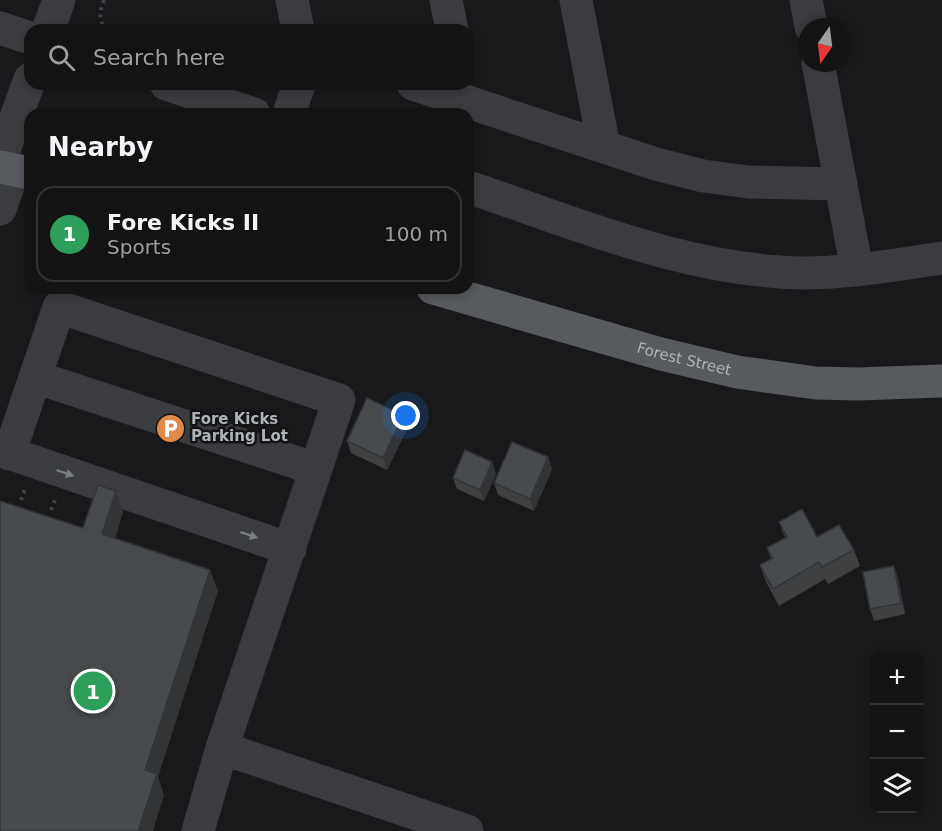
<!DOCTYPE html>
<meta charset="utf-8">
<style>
:root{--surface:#131314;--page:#202022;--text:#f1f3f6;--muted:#9d9ea0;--line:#323234;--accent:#e1884b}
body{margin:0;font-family:"DejaVu Sans",sans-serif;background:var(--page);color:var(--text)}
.controls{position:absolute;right:18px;bottom:18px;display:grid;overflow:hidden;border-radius:12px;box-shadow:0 3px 9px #0003}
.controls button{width:54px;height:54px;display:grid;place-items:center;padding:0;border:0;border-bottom:2px solid var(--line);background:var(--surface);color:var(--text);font:30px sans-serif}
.compass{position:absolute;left:798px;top:18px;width:54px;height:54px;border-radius:50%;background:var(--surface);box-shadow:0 3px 9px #0003;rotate:194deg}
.you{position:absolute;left:406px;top:416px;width:21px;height:21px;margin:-15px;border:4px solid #fff;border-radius:50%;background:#1a73e8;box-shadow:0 0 0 9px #1a73e833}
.badge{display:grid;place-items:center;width:39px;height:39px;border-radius:50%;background:var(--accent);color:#fff;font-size:20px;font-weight:700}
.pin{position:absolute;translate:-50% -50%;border:3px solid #fff;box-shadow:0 2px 6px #0006}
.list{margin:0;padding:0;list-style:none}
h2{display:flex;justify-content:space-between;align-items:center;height:78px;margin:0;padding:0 24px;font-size:26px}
h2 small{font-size:20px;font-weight:400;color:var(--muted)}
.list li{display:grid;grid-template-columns:39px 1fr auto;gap:18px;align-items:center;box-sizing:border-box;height:96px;margin:0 12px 12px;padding:0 12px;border:2px solid var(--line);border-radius:18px}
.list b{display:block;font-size:22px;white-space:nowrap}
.list p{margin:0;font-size:20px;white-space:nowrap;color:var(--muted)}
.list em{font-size:20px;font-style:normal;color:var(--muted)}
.icon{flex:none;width:33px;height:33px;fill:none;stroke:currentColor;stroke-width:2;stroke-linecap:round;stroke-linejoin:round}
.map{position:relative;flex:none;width:942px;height:831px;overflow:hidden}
.search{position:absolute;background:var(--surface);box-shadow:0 3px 9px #0003;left:24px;top:24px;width:450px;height:66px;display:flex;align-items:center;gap:15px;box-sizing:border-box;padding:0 21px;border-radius:18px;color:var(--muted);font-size:22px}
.panel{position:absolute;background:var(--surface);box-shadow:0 3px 9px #0003;left:24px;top:108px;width:450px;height:186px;border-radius:18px}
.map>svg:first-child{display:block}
</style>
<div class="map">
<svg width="942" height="831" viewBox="0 0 942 831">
<rect width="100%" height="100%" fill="#19191b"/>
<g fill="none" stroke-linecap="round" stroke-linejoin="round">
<path stroke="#404346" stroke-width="4" stroke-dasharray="3 4.5" stroke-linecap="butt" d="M 104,0 C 99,12 99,18 105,30
M 21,500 L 25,489
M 51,510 L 55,500"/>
<path stroke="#3a3c3f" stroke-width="33" d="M 292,0 L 298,30
M 446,0 L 452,30
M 576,0 L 604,147
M 806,0 L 811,27
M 0,28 L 30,38
M 48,30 L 59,0
M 818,63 L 857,270
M 166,84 L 254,114
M 413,84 L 656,164 L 703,176 L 749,182 L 841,184
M 289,114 L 299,84
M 0,161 L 30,79
M 468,187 C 575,223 687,271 802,273 C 849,273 896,265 942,258
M 0,209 L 14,169
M 35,377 L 316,469
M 0,450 L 290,549
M 9,454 L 59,307 L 339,400 L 222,748 L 198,831
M 222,748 L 467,831"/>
<g stroke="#575a5e" stroke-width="33">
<path d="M 0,167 L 30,173"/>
<path id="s1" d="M 433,288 L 661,354 L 737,372 L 816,383 L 858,384 L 942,381"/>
</g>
</g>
<path fill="#3e4042" d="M 408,427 L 387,470 L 351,453 L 347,441 Z
M 548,457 L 552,469 L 534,511 L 498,495 L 494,483 Z
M 496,474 L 484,501 L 457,489 L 453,478 Z
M 779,522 L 817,537 L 854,550 L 860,566 L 828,584 L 825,579 L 779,606 L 766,582 L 760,565 L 771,559 L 767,548 L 785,538 Z
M 898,578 L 905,614 L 874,621 L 870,609 Z"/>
<path fill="#323436" d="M 403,415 L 408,427 L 387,470 L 383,458 Z
M 548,457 L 552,469 L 534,511 L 530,499 Z
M 492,462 L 496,474 L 484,501 L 480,490 Z
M 116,491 L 123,512 L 110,556 L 102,534 Z
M 894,566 L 898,578 L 905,614 L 901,603 Z
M 210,570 L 218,591 L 158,777 L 164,795 L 153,831 L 138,831 L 145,770 Z"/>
<path fill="#484b4d" stroke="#323436" stroke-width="1.5" d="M 367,398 L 403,415 L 383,458 L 347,441 Z
M 512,442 L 548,457 L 530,499 L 494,483 Z
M 465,450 L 492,462 L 480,490 L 453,478 Z
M 98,485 L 116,491 L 102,534 L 210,570 L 145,770 L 157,774 L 138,831 L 0,831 L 0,501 L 83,528 Z
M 802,509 L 817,537 L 839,525 L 854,550 L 822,567 L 819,562 L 773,589 L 760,565 L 773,558 L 767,548 L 787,537 L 779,522 Z
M 894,566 L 901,603 L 870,609 L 863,572 Z"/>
<defs><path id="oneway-solid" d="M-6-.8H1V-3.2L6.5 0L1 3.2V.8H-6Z" transform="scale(1.5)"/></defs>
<g fill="#797e82">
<use href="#oneway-solid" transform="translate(65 473) rotate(19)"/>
<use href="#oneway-solid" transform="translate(249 535) rotate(19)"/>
</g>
<defs>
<symbol id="parking-disc" viewBox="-11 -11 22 22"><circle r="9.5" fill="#e1884b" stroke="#141416"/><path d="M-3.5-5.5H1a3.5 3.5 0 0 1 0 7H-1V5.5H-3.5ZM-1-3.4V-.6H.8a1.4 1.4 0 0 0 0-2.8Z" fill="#fff"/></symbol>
</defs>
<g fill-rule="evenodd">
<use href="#parking-disc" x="154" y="412" width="33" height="33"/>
</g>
<g text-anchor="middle" stroke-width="5" stroke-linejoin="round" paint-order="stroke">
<g font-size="15" fill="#adb4b9" stroke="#141416">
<text dy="5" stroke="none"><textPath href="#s1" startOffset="261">Forest Street</textPath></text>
</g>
<g font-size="15" font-weight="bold" fill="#adb4b9" stroke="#141416" text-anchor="start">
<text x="191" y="424">Fore Kicks<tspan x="191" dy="17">Parking Lot</tspan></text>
</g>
</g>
</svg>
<div class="controls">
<button>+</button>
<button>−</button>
<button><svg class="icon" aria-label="layers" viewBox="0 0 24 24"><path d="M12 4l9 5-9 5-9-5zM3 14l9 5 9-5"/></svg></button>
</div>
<svg class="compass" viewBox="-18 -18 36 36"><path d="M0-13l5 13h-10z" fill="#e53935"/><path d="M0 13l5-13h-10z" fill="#9d9ea0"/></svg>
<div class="you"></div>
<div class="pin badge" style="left:93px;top:691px;background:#2e9e5b">1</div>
<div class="search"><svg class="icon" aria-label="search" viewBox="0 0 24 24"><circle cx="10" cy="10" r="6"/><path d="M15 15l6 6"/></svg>Search here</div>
<section class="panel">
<h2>Nearby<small></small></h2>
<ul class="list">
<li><span class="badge" style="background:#2e9e5b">1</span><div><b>Fore Kicks II</b><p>Sports</p></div><em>100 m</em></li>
</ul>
</section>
</div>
